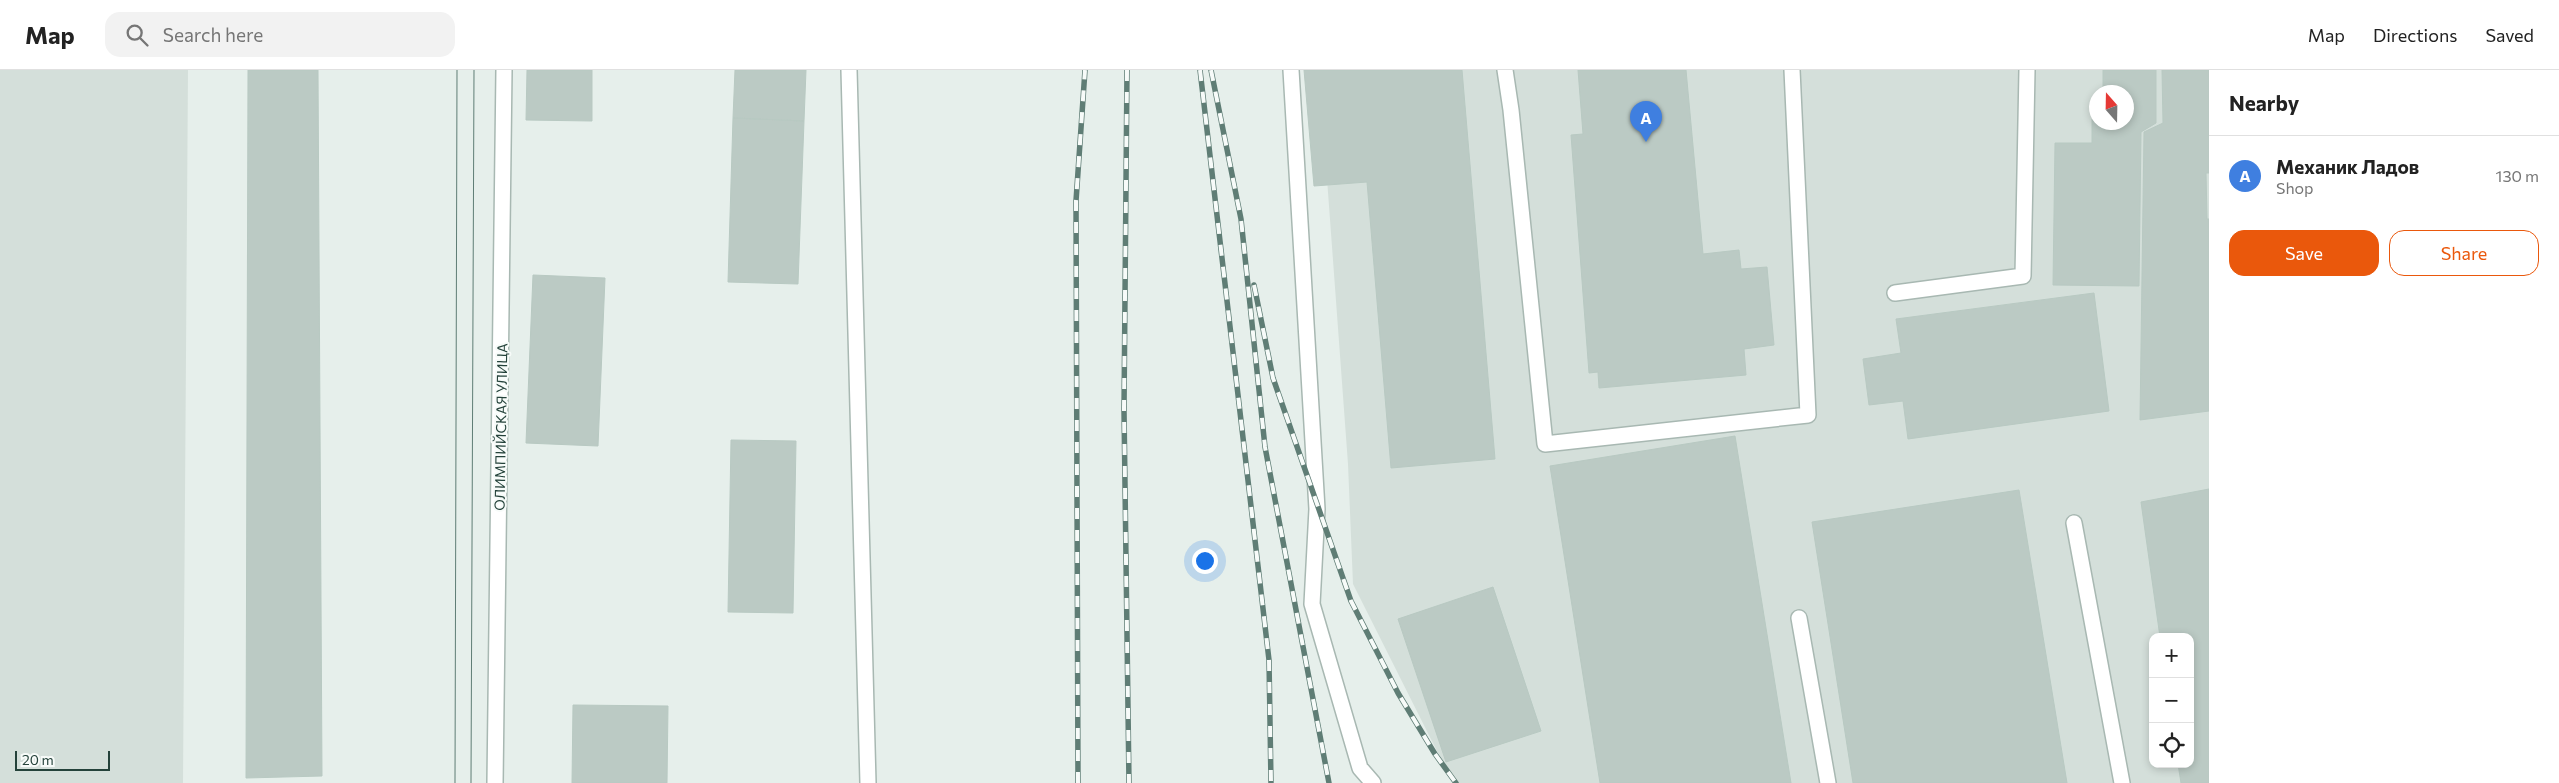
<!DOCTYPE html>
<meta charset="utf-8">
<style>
:root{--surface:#fff;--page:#f2f2f2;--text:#222;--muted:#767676;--line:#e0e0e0;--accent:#ea580c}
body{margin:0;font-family:Commissioner,sans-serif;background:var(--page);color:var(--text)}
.controls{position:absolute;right:15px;bottom:15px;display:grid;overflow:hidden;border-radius:10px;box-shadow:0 2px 8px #0003}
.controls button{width:45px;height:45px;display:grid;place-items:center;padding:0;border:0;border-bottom:1px solid var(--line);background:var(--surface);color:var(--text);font:25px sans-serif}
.compass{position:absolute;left:2089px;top:15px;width:45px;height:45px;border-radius:50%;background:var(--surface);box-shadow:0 2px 8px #0003;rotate:340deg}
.scale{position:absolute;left:15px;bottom:12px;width:95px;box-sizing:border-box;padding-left:5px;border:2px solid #24423a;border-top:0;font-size:14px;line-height:18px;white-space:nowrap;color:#24423a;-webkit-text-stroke:4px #f7fbf9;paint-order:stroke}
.you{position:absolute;left:1204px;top:490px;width:18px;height:18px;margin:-12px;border:4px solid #fff;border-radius:50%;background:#1a73e8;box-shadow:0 0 0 8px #1a73e833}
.badge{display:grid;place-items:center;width:32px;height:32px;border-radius:50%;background:var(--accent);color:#fff;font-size:16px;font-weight:700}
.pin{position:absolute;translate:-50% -41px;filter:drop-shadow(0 1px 2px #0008)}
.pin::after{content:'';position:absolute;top:26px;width:18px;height:15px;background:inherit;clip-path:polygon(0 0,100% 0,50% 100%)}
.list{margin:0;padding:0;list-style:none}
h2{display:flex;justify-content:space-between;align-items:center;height:65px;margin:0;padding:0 20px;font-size:21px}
h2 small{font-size:16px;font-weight:400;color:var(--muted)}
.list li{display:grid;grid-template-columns:32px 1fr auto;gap:15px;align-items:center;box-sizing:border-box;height:80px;padding:0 20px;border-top:1px solid var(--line)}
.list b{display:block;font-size:19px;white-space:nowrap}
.list p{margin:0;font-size:16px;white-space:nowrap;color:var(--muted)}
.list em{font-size:16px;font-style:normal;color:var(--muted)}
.actions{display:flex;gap:10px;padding:15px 20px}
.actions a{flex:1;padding:11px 0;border:1px solid var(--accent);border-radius:15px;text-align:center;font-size:18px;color:var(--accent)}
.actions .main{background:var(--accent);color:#fff}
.icon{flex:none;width:28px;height:28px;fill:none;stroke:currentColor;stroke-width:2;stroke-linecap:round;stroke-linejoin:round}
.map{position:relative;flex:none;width:2209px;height:713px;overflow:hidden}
header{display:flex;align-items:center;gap:30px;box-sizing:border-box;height:70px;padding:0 25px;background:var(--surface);border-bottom:1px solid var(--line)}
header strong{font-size:24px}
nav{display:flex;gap:28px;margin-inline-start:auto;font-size:18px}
.search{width:350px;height:45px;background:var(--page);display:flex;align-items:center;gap:12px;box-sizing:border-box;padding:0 18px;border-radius:15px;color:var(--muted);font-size:19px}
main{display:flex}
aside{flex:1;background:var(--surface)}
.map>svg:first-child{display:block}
</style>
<header>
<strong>Map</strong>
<div class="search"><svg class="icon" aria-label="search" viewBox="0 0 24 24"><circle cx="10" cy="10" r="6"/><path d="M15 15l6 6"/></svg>Search here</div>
<nav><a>Map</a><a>Directions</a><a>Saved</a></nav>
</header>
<main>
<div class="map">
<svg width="2209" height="713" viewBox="0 0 2209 713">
<rect width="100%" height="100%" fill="#e6efeb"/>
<path fill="#d4dfda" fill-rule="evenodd" d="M 0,0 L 188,0 L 183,713 L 0,713 Z
M 1319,0 L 2209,0 L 2209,713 L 1453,713 L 1353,514 L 1348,394 ZM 2096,22 L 2126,22 L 2126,52 L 2096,52 ZM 2153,567 L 2190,567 L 2190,694 L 2153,694 Z"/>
<path fill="#bbcac4" stroke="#b8c9c2" d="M 248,0 L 318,0 L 322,706 L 246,708 Z
M 527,0 L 592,0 L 592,51 L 526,50 Z
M 735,0 L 806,0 L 804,51 L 733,48 Z
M 1304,0 L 1462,0 L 1495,389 L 1391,398 L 1367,112 L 1314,116 Z
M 1578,0 L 1686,0 L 1703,184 L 1739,180 L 1741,199 L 1767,197 L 1774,275 L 1744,279 L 1746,305 L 1599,318 L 1598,302 L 1589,303 L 1571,65 L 1583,64 Z
M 2103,0 L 2156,0 L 2156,53 L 2141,62 L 2139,216 L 2053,215 L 2055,73 L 2092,73 L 2092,49 L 2096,49 L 2096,52 L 2126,52 L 2126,22 L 2103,22 Z
M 2162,0 L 2209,0 L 2209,103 L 2206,103 L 2207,149 L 2209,149 L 2209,341 L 2140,350 L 2144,62 L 2163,53 Z
M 733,48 L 804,51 L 798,214 L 728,212 Z
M 533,205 L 605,208 L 598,376 L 526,373 Z
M 2094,223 L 2109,341 L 1908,369 L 1903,331 L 1869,335 L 1863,289 L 1901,283 L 1896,249 Z
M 1735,366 L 1791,713 L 1600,713 L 1550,396 Z
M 731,370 L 796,371 L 793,543 L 728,542 Z
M 2209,419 L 2209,713 L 2181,713 L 2178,694 L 2190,694 L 2190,567 L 2160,567 L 2141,432 Z
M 2019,420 L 2067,713 L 1853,713 L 1812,452 Z
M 1493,517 L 1541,661 L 1446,692 L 1398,549 Z
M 573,635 L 668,636 L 667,713 L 572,713 Z"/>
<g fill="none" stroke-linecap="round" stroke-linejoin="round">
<defs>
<path id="minor" d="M 849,0 L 868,713
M 1291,0 L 1317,439 L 1312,534 L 1360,698 L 1373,713
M 1505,0 L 1511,40 L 1545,374 L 1808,345 L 1792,0
M 1895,223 L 2023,206 L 2027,0
M 2074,453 L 2122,713
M 1799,548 L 1828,713
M 495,713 L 504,0"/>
</defs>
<use href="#minor" stroke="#a8b8b2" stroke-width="18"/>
<use href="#minor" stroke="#fff" stroke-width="15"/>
<path stroke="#5f7d75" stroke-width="1" d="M 455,713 L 457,0
M 471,713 L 474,0"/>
<defs>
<path id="rail" d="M 1127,0 L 1124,340 L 1129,713
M 1200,0 L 1269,590 L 1271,713
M 1211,0 L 1241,149 L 1265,377 L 1329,713
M 1254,215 L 1273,308 L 1351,531 L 1398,623 L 1435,684 L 1456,713
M 1078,713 L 1076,131 L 1085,0"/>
</defs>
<use href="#rail" stroke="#5f7d75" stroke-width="5.5"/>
<use href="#rail" stroke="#f7fbf9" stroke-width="4" stroke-dasharray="11" stroke-linecap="butt"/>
</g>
<g text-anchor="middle" stroke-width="4" stroke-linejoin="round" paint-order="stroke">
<g font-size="14" fill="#24423a" stroke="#f7fbf9">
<text transform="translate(501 357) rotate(-89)" y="5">ОЛИМПИЙСКАЯ УЛИЦА</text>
</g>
</g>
</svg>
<div class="controls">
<button>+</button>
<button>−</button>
<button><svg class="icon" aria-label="locate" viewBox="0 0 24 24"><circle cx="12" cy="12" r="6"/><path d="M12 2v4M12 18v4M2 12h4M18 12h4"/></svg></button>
</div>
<svg class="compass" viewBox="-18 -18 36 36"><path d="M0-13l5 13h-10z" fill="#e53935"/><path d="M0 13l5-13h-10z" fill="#767676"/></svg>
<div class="scale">20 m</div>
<div class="you"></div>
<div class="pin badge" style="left:1646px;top:72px;background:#3f7fe0">A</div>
</div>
<aside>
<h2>Nearby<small></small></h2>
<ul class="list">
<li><span class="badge" style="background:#3f7fe0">A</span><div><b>Механик Ладов</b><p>Shop</p></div><em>130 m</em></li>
</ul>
<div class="actions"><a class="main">Save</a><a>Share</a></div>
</aside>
</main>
